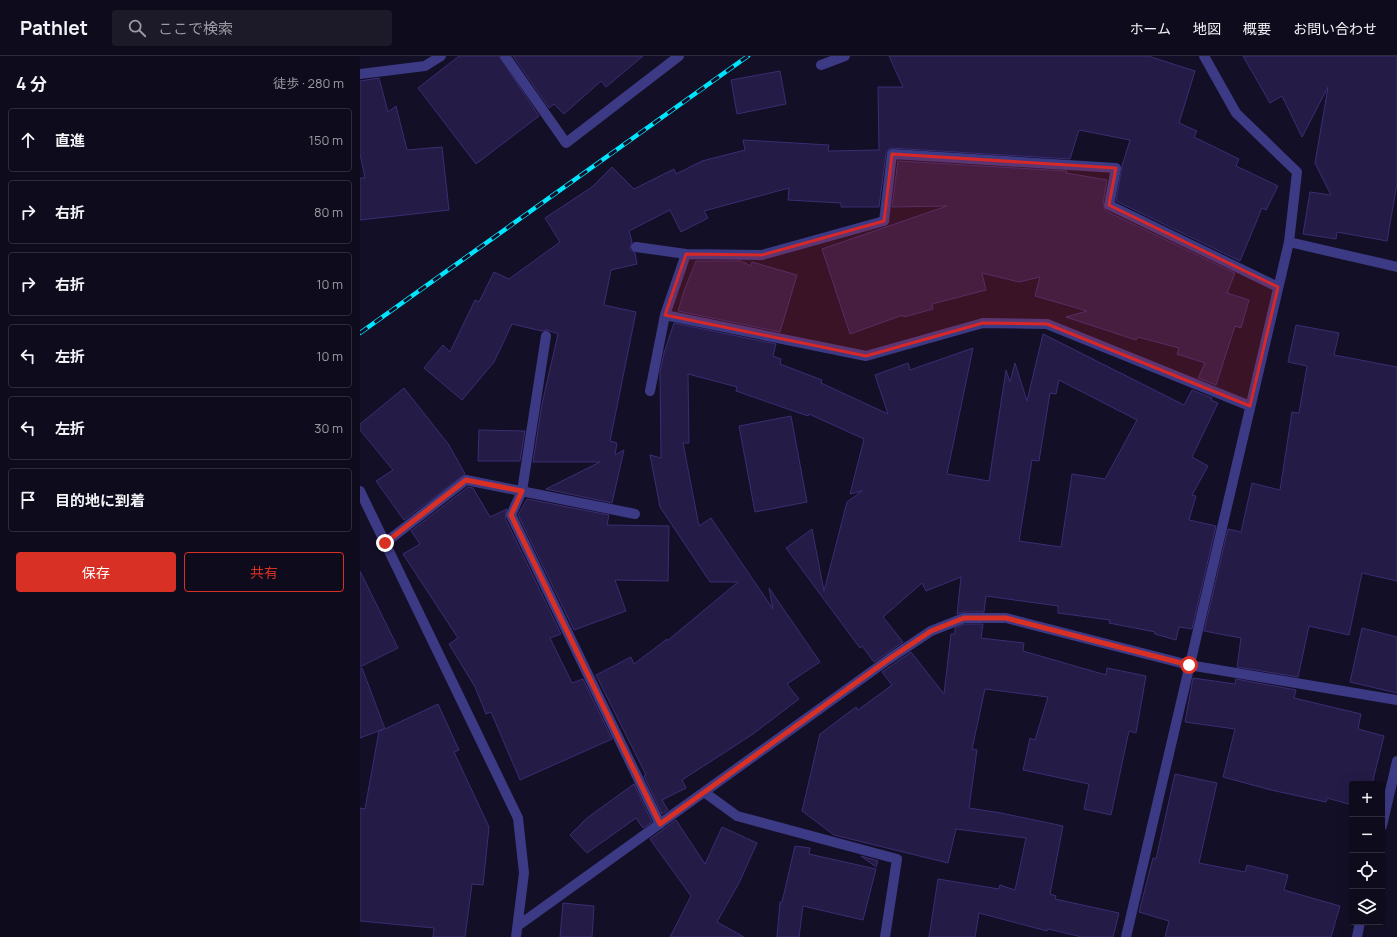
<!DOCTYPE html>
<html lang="ja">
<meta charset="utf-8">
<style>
:root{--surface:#0e0b1c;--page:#1c1929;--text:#f1f3f6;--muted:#9b9ba3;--line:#2e2b3b;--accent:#d93025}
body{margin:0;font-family:Manrope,"Noto Sans JP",sans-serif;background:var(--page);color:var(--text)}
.controls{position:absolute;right:12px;bottom:12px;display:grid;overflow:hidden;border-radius:4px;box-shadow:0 4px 16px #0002}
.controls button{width:36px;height:36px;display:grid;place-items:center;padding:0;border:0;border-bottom:1px solid var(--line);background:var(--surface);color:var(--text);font:20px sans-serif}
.stop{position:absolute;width:12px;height:12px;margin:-9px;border:3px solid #d93025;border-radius:50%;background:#fff}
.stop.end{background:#d93025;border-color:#fff;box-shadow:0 1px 4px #0008}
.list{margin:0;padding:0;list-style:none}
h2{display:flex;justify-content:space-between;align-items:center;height:52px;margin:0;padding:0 16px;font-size:17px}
h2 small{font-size:13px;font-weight:400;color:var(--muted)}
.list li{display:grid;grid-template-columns:26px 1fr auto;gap:12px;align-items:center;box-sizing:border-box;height:64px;margin:0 8px 8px;padding:0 8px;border:1px solid var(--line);border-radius:4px}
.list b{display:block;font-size:15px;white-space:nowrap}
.list em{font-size:13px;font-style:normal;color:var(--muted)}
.actions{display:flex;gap:8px;padding:12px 16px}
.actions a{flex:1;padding:9px 0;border:1px solid var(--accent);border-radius:4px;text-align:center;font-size:14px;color:var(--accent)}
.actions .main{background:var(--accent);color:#fff}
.icon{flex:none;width:22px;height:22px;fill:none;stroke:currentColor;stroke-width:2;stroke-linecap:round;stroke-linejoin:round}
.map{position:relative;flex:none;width:1037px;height:881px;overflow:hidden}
header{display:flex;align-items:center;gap:24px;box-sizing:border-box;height:56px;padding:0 20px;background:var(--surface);border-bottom:1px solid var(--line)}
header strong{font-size:19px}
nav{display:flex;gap:22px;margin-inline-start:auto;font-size:14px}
.search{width:280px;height:36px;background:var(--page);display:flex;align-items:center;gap:10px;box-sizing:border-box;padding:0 14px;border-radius:4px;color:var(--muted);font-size:15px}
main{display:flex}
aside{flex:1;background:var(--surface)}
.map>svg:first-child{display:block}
</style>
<header>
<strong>Pathlet</strong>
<div class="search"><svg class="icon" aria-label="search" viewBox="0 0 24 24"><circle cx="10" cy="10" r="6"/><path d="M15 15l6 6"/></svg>ここで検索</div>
<nav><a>ホーム</a><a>地図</a><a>概要</a><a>お問い合わせ</a></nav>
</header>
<main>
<aside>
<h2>4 分<small>徒歩 · 280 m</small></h2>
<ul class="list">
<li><svg class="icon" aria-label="ahead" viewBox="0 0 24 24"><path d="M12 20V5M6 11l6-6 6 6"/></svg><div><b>直進</b></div><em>150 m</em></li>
<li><svg class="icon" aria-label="right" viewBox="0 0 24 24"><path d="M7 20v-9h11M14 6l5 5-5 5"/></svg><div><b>右折</b></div><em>80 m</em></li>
<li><svg class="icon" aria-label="right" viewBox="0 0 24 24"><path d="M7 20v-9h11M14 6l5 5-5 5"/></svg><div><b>右折</b></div><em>10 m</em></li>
<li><svg class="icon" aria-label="left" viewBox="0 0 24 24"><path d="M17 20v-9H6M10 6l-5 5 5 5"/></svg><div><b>左折</b></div><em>10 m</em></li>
<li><svg class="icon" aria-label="left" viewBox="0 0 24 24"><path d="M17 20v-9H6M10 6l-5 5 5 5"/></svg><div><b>左折</b></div><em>30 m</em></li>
<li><svg class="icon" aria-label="arrive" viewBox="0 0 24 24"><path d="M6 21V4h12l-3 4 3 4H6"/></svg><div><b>目的地に到着</b></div></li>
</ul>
<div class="actions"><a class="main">保存</a><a>共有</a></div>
</aside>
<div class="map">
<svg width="1037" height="881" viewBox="0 0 1037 881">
<rect width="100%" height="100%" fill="#130f26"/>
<path fill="#241b47" stroke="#3b2d73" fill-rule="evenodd" d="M 99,0 L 139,0 L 179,60 L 116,108 L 58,32 Z
M 153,0 L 283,0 L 246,31 L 241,25 L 204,58 L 194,48 L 189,52 Z
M 529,0 L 788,0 L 835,15 L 819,67 L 837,75 L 834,81 L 879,103 L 876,110 L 918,130 L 906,154 L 902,152 L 880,205 L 756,145 L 762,110 L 770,84 L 719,74 L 710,103 L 530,92 L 526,97 L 519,151 L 481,151 L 481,147 L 428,144 L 429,132 L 344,155 L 348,162 L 321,176 L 310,154 L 269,175 L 272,186 L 270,193 L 275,197 L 277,208 L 251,214 L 244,249 L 276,256 L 250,385 L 257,387 L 255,399 L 264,394 L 252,447 L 186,433 L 240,406 L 173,406 L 182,348 L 198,278 L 187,274 L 182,275 L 152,268 L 134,306 L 102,344 L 64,312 L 83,289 L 90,296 L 115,244 L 119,246 L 134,216 L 149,223 L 200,186 L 185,162 L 232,131 L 252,111 L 274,133 L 314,113 L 316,118 L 342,105 L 385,94 L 383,84 L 469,89 L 468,95 L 519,94 L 518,31 L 543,31 Z
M 883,0 L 1037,0 L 1037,128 L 1027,185 L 977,176 L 976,183 L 943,178 L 950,136 L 971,139 L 955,107 L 968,31 L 942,81 L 922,40 L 910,47 Z
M 420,15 L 426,48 L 377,58 L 371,24 Z
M 19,22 L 28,56 L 36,50 L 47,94 L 82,91 L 89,154 L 0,164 L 0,122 L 5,122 L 0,98 L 0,25 Z
M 538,105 L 707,115 L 706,117 L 747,124 L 743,148 L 746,155 L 875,217 L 867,237 L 889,244 L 881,272 L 875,270 L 856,329 L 838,322 L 845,307 L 817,298 L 819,292 L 778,281 L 776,284 L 706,261 L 727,255 L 675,240 L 680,221 L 659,226 L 622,217 L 626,234 L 572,248 L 573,253 L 544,261 L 543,259 L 490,278 L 462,193 L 587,150 L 532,151 Z
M 336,205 L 381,205 L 391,210 L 392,206 L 437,219 L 420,276 L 318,255 L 324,235 Z
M 314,267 L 416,288 L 413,300 L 421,303 L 420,308 L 462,324 L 461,327 L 528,358 L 515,319 L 548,307 L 550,314 L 613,292 L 587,418 L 629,425 L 646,314 L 650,326 L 655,307 L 667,345 L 683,278 L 824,349 L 832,334 L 852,342 L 851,344 L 858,347 L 832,401 L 848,410 L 832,439 L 836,440 L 829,464 L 856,470 L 832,573 L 819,571 L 816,584 L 795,578 L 795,576 L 749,567 L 750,564 L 698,557 L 698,550 L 626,540 L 624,556 L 604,556 L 597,558 L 601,521 L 566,535 L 562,527 L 523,561 L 543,586 L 514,606 L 502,590 L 500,592 L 426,492 L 452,473 L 464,535 L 487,446 L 502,435 L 490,438 L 504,383 L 449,358 L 448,360 L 376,335 L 377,331 L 328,318 L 329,387 L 323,387 L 339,470 L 351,462 L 413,553 L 409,532 L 460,606 L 427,628 L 439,643 L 393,678 L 322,724 L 326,732 L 302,744 L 308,754 L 302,758 L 284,720 L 286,719 L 236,619 L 271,601 L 274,608 L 307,583 L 307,585 L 378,526 L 350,526 L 300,451 L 290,399 L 301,402 L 300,316 L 304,297 ZM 699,324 L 777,364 L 745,423 L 712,418 L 701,491 L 659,485 L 672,404 L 679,405 L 690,337 L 696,338 Z
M 936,269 L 979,277 L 974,299 L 1037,311 L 1037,525 L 1002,517 L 989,579 L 949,570 L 938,621 L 877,611 L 881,582 L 844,575 L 868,473 L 881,476 L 892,427 L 920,434 L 932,356 L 939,357 L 947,310 L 928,306 Z
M 44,332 L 89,389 L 105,418 L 44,464 L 16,425 L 33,414 L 0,374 L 0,368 Z
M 431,360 L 447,446 L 395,456 L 379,370 Z
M 119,374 L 165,375 L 160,405 L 118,405 Z
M 108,431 L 113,432 L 130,461 L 147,453 L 145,462 L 201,578 L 190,582 L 212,627 L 223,623 L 252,683 L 160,724 L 131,656 L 126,658 L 115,631 L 89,588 L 98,582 L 43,498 L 60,488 L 51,475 Z
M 167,443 L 249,459 L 247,469 L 309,470 L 308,525 L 255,524 L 266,555 L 214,574 L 158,459 Z
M 0,515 L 38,592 L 0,611 Z
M 605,568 L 623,568 L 621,582 L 664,587 L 663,595 L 746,619 L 747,612 L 786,620 L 776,677 L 769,675 L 751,759 L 724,753 L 729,728 L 663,714 L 670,682 L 675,684 L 688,641 L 625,633 L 612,693 L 617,694 L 609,752 L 641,757 L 703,770 L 690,838 L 696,840 L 695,843 L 759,857 L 753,881 L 722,881 L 688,873 L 687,875 L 619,857 L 615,881 L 569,881 L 578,823 L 639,833 L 640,829 L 655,834 L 666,782 L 596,773 L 588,807 L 474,779 L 442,755 L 460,678 L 496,651 L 498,654 L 532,629 L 522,616 L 551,596 L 584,638 L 591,578 L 595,578 L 595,572 Z
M 1002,572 L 1037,581 L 1037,637 L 990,626 Z
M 2,612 L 25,673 L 78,648 L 99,694 L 94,696 L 129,771 L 123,829 L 112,828 L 105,881 L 73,881 L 74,872 L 0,865 L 0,752 L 5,753 L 19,675 L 24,673 L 0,682 L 0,613 Z
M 833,622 L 875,628 L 876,623 L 936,634 L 934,642 L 1001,658 L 998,673 L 1024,680 L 1012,728 L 992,728 L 992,749 L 967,742 L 966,746 L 911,734 L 863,721 L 875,673 L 825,666 Z
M 815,718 L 857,727 L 839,807 L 885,816 L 887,809 L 928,819 L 924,834 L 980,850 L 971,881 L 805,881 L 809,865 L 779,856 L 793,802 L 796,803 Z
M 274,728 L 292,766 L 283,772 L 276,762 L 227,797 L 210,779 L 227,762 Z
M 316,764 L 345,808 L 362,771 L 397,787 L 379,827 L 357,866 L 384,881 L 310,881 L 331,840 L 290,783 Z
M 435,790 L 450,792 L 449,798 L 516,813 L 503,864 L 443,850 L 439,881 L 417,881 L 420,846 L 422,846 Z
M 501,800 L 518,805 L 516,811 Z
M 203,847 L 234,850 L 232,881 L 200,881 Z"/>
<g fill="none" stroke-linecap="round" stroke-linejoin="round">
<path stroke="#3d3a85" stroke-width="10" d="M 145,0 L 206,87 L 319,0
M 461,9 L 485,0
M 0,18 L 65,10 L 81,0
M 929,186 L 1037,211
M 276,191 L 326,198 L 402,199 L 524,165 L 532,98 L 756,112 L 749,149 L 918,231
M 305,259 L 506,300 L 623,267 L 687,268 L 890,350
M 186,280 L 162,435 L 151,459 L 300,768
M 290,335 L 305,259 L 326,198
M 0,435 L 158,762 L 164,817 L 156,881
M 25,487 L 106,424 L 275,458
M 344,736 L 377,760 L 537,803 L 525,881
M 1022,770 L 1037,705
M 159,869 L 529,603 L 571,575 L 604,562 L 646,562 L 829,609 L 1037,644
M 766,881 L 929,186 L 937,116 L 876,57 L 844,0
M 997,881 L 1000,866"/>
<defs>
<path id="rail" d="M 0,277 L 388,0"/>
</defs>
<use href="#rail" stroke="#00e5ff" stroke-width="4.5"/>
<use href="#rail" stroke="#130f26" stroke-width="3" stroke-dasharray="9" stroke-linecap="butt"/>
</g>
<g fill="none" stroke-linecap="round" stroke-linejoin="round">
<path stroke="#d93025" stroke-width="5" d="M 25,487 L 106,424 L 162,435 L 151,459 L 300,768 L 529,603 L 571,575 L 604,562 L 646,562 L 829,609"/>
</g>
<path fill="#d62828" fill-opacity="0.2" stroke="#d62828" stroke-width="3" stroke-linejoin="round" d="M 532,98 L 756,112 L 749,149 L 918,231 L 890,350 L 687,268 L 623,267 L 506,300 L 305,259 L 326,198 L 402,199 L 524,165 Z"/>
</svg>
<div class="controls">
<button>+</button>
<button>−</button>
<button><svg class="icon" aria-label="locate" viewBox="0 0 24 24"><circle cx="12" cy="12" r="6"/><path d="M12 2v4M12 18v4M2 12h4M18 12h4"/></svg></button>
<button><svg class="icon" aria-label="layers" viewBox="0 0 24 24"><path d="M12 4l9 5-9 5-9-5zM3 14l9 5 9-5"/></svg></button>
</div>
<div class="stop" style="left:829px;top:609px"></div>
<div class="stop end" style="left:25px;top:487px"></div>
</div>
</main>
